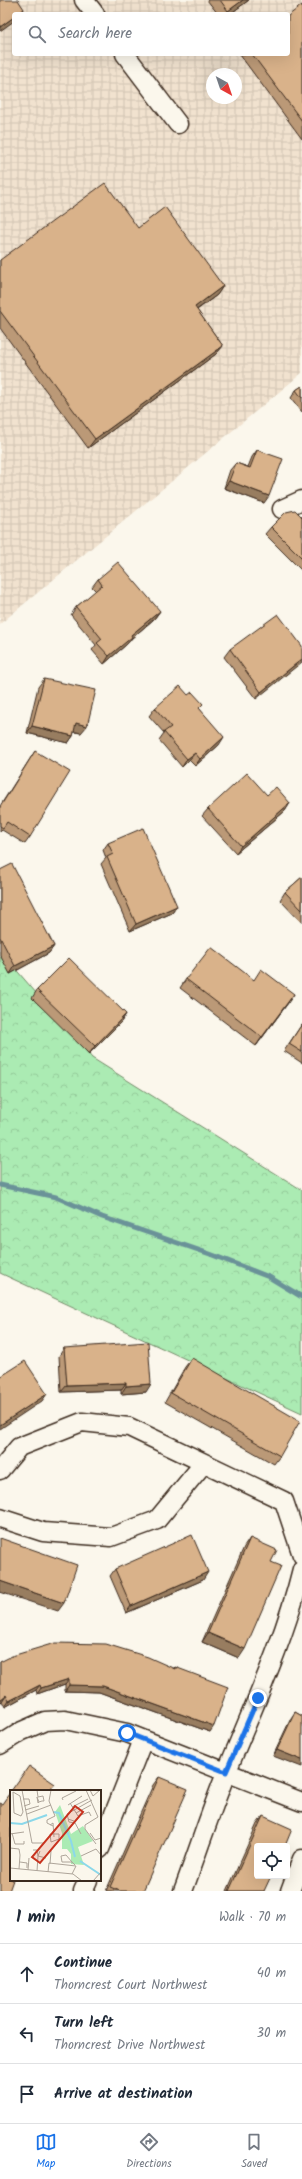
<!DOCTYPE html>
<meta charset="utf-8">
<style>
:root{--surface:#fff;--page:#f2f2f3;--text:#1f2937;--muted:#747a83;--line:#e0e1e3;--accent:#1a73e8}
body{margin:0;font-family:Kalam,sans-serif;background:var(--page);color:var(--text)}
.controls{position:absolute;right:12px;bottom:12px;display:grid;overflow:hidden;border-radius:4px;box-shadow:0 4px 16px #0002}
.controls button{width:36px;height:36px;display:grid;place-items:center;padding:0;border:0;border-bottom:1px solid var(--line);background:var(--surface);color:var(--text);font:20px sans-serif}
.compass{position:absolute;left:206px;top:68px;width:36px;height:36px;border-radius:50%;background:var(--surface);box-shadow:0 4px 16px #0002;rotate:140deg}
.stop{position:absolute;width:12px;height:12px;margin:-9px;border:3px solid #1a73e8;border-radius:50%;background:#fff}
.stop.end{background:#1a73e8;border-color:#fff;box-shadow:0 1px 4px #0008}
.list{margin:0;padding:0;list-style:none}
h2{display:flex;justify-content:space-between;align-items:center;height:52px;margin:0;padding:0 16px;font-size:17px}
h2 small{font-size:13px;font-weight:400;color:var(--muted)}
.list li{display:grid;grid-template-columns:26px 1fr auto;gap:12px;align-items:center;box-sizing:border-box;height:60px;padding:0 16px;border-top:1px solid var(--line)}
.list b{display:block;font-size:15px;white-space:nowrap}
.list p{margin:0;font-size:13px;white-space:nowrap;color:var(--muted)}
.list em{font-size:13px;font-style:normal;color:var(--muted)}
.icon{flex:none;width:22px;height:22px;fill:none;stroke:currentColor;stroke-width:2;stroke-linecap:round;stroke-linejoin:round}
.map{position:relative;flex:none;width:302px;height:1891px;overflow:hidden}
.search{position:absolute;background:var(--surface);box-shadow:0 4px 16px #0002;left:12px;right:12px;top:12px;height:44px;display:flex;align-items:center;gap:10px;box-sizing:border-box;padding:0 14px;border-radius:4px;color:var(--muted);font-size:15px}
.sheet{height:232px;background:var(--surface)}
nav{display:flex;justify-content:space-around;align-items:center;box-sizing:border-box;height:56px;border-top:1px solid var(--line);background:var(--surface);font-size:11px;color:var(--muted)}
nav a{display:grid;justify-items:center;gap:2px}
nav .on{color:var(--accent)}
.map>svg:first-child{display:block}
</style>
<div class="map">
<svg width="302" height="1891" viewBox="0 0 302 1891">
<defs>
<pattern id="industrial-grid" width="8" height="8" patternUnits="userSpaceOnUse"><rect width="8" height="8" fill="#f1e2cf"/><path d="M0 4h8M4 0v8" fill="none" stroke="#d0c2b1"/></pattern>
<pattern id="forest-crowns" width="20" height="18" patternUnits="userSpaceOnUse"><rect width="20" height="18" fill="#abebb3"/><path d="M2 6a3 3 0 1 1 6 0M12 15a3 3 0 1 1 6 0" fill="none" stroke="#94ca9a"/></pattern>
</defs>
<rect width="100%" height="100%" fill="#fbf7ec"/>
<filter id="ink" filterUnits="userSpaceOnUse"><feTurbulence type="fractalNoise" baseFrequency=".025" numOctaves="2"/><feDisplacementMap in="SourceGraphic" scale="8" xChannelSelector="R" yChannelSelector="G"/><feConvolveMatrix kernelMatrix="1 2 1 2 8 2 1 2 1" color-interpolation-filters="sRGB"/></filter>
<g filter="url(#ink)">
<path fill="url(#industrial-grid)" fill-rule="evenodd" d="M 0,0 L 302,0 L 302,373 L 0,624 ZM 14,14 L 288,14 L 288,54 L 14,54 ZM 212,74 L 236,74 L 236,98 L 212,98 Z"/>
<path fill="url(#forest-crowns)" stroke="#738a68" d="M 0,951 L 92,1058 L 302,1190 L 302,1413 L 0,1273 Z"/>
<g fill="none" stroke-linecap="round" stroke-linejoin="round">
<path stroke="#6b9298" stroke-width="5" d="M 0,1185 L 56,1197 L 102,1217 L 210,1254 L 269,1277 L 302,1297"/>
<defs>
<path id="street" d="M 84,0 L 95,14
M 125,54 L 178,124
M 282,509 L 302,500
M 0,1470 L 19,1447 L 82,1422 L 129,1427 L 284,1501 L 302,1555
M 0,1518 L 43,1532 L 111,1537 L 157,1520 L 204,1463
M 0,1745 L 22,1731 L 45,1721 L 65,1720 L 127,1733 L 302,1802
M 100,1849 L 143,1740
M 83,1891 L 88,1880
M 183,1891 C 198,1851 211,1810 227,1771 C 254,1705 285,1639 302,1569
M 290,1891 L 302,1859"/>
</defs>
<use href="#street" stroke="#3b2a1e" stroke-width="21"/>
<use href="#street" stroke="#fbf7ec" stroke-width="18"/>
</g>
<path fill="#b97" stroke="#3b2a1e" d="M 207,0 L 249,0 L 230,14 L 218,14 Z
M 302,5 L 302,139 L 240,55 L 241,54 L 288,54 Z
M 138,228 L 223,286 L 217,295 L 197,310 L 223,346 L 216,354 L 88,448 L 0,328 L 0,260 Z
M 302,386 L 302,412 L 291,398 L 296,390 Z
M 257,450 L 264,503 L 224,488 L 230,470 L 236,463 L 248,467 L 252,457 Z
M 302,517 L 302,571 L 265,534 L 271,527 Z
M 98,579 L 160,611 L 154,619 L 132,638 L 127,644 L 104,664 L 92,650 L 96,645 L 71,615 L 76,607 L 96,591 L 92,587 Z
M 302,646 L 256,699 L 224,657 L 230,649 Z
M 44,679 L 81,733 L 74,732 L 73,736 L 68,743 L 27,733 L 38,687 Z
M 155,708 L 200,709 L 219,745 L 195,766 L 189,760 L 182,767 L 159,740 L 164,733 L 149,716 Z
M 35,751 L 30,837 L 25,844 L 2,830 L 0,832 L 0,806 Z
M 267,795 L 290,803 L 285,811 L 236,853 L 202,816 L 208,809 Z
M 108,843 L 177,906 L 172,913 L 130,931 L 101,864 L 106,858 L 103,850 Z
M 0,870 L 54,946 L 49,953 L 10,974 L 0,955 Z
M 302,877 L 302,923 L 280,900 L 285,892 Z
M 186,979 L 254,980 L 288,1003 L 256,1046 L 180,988 Z
M 37,990 L 126,1014 L 121,1022 L 89,1054 L 32,998 Z
M 302,1024 L 302,1063 L 284,1051 Z
M 64,1348 L 146,1392 L 121,1394 L 121,1390 L 61,1392 L 59,1356 Z
M 192,1358 L 280,1456 L 274,1464 L 165,1402 L 185,1367 Z
M 250,1538 L 239,1658 L 202,1642 L 244,1547 Z
M 115,1569 L 203,1580 L 126,1613 L 110,1576 Z
M 0,1662 L 174,1668 L 175,1667 L 210,1732 L 99,1692 L 65,1691 L 65,1684 L 37,1694 L 36,1690 L 5,1707 L 2,1701 L 0,1703 Z
M 295,1712 L 302,1716 L 273,1756 L 291,1718 Z
M 159,1777 L 143,1891 L 106,1891 L 153,1785 Z
M 263,1816 L 264,1891 L 227,1891 L 257,1824 Z"/>
<path fill="#987d61" stroke="#3b2a1e" d="M 243,0 L 249,0 L 230,14 L 226,14 L 228,11 Z
M 24,9 L 21,14 L 18,14 Z
M 14,17 L 14,21 L 0,31 L 0,27 Z
M 223,286 L 217,295 L 188,316 L 195,307 Z
M 223,346 L 216,354 L 88,448 L 95,439 Z
M 229,481 L 269,496 L 264,503 L 224,488 Z
M 160,611 L 154,619 L 132,638 L 127,644 L 104,664 L 109,656 L 131,635 Z
M 302,659 L 302,662 L 256,699 L 261,692 Z
M 76,723 L 87,726 L 81,733 L 71,731 Z
M 32,726 L 73,736 L 68,743 L 27,733 Z
M 224,737 L 219,745 L 195,766 L 200,759 Z
M 195,753 L 189,760 L 182,767 L 187,759 Z
M 290,803 L 285,811 L 236,853 L 241,846 Z
M 177,906 L 172,913 L 130,931 L 136,924 Z
M 54,946 L 49,953 L 10,974 L 15,966 Z
M 294,994 L 288,1003 L 256,1046 L 262,1037 Z
M 126,1014 L 121,1022 L 89,1054 L 95,1046 Z
M 126,1383 L 121,1390 L 61,1392 L 67,1385 Z
M 151,1384 L 146,1392 L 121,1394 L 126,1386 Z
M 47,1394 L 42,1401 L 0,1429 L 0,1425 Z
M 208,1572 L 203,1580 L 126,1613 L 131,1606 Z
M 0,1581 L 64,1603 L 58,1611 L 0,1592 Z
M 208,1633 L 245,1649 L 239,1658 L 202,1642 Z
M 69,1679 L 65,1684 L 37,1694 L 41,1688 Z
M 40,1685 L 36,1690 L 5,1707 L 9,1701 Z
M 69,1685 L 103,1686 L 214,1726 L 210,1732 L 99,1692 L 65,1691 Z
M 6,1695 L 2,1701 L 0,1703 L 0,1700 Z
M 277,1750 L 302,1760 L 302,1767 L 273,1756 Z"/>
<path fill="#d9b28a" stroke="#3b2a1e" d="M 0,0 L 18,0 L 24,9 L 18,14 L 14,14 L 14,17 L 0,27 Z
M 220,0 L 243,0 L 228,11 Z
M 302,5 L 302,121 L 252,54 L 288,54 L 288,16 Z
M 105,183 L 138,228 L 165,207 L 223,286 L 195,307 L 223,346 L 95,439 L 0,311 L 0,260 Z
M 302,386 L 302,398 L 296,390 Z
M 257,450 L 283,459 L 269,496 L 229,481 L 236,463 L 250,468 Z
M 295,510 L 302,517 L 302,558 L 271,527 L 286,512 Z
M 118,562 L 160,611 L 131,635 L 132,637 L 109,656 L 97,643 L 102,639 L 76,607 L 102,585 L 98,579 Z
M 278,614 L 302,646 L 302,659 L 261,692 L 230,649 Z
M 44,679 L 96,690 L 87,726 L 76,723 L 73,736 L 32,726 Z
M 180,686 L 188,695 L 192,692 L 203,704 L 199,708 L 224,737 L 200,759 L 195,753 L 187,759 L 164,732 L 171,727 L 155,708 Z
M 35,751 L 70,772 L 30,837 L 7,822 L 3,828 L 0,826 L 0,807 Z
M 247,773 L 267,795 L 276,787 L 290,803 L 241,846 L 208,809 Z
M 143,828 L 177,906 L 136,924 L 107,857 L 113,854 L 108,843 Z
M 12,864 L 54,946 L 15,966 L 0,937 L 0,870 Z
M 302,877 L 302,910 L 285,892 Z
M 211,947 L 254,980 L 261,969 L 294,994 L 262,1037 L 186,979 Z
M 69,958 L 126,1014 L 95,1046 L 37,990 Z
M 302,1024 L 302,1052 L 289,1044 Z
M 148,1342 L 151,1384 L 126,1386 L 126,1383 L 67,1385 L 64,1348 Z
M 192,1358 L 300,1421 L 280,1456 L 171,1393 Z
M 25,1361 L 47,1394 L 0,1425 L 0,1377 Z
M 192,1535 L 208,1572 L 131,1606 L 115,1569 Z
M 0,1538 L 77,1565 L 64,1603 L 0,1581 Z
M 250,1538 L 277,1550 L 271,1562 L 281,1566 L 245,1649 L 208,1633 Z
M 55,1643 L 106,1644 L 148,1657 L 175,1669 L 175,1667 L 228,1687 L 214,1726 L 103,1686 L 69,1685 L 69,1679 L 41,1688 L 40,1685 L 9,1701 L 6,1695 L 0,1700 L 0,1662 L 12,1656 Z
M 295,1712 L 302,1716 L 302,1760 L 277,1750 Z
M 29,1766 L 55,1784 L 49,1791 L 11,1791 Z
M 159,1777 L 188,1789 L 143,1891 L 120,1891 L 110,1887 Z
M 11,1791 L 11,1880 L 13,1880 L 9,1891 L 0,1891 L 0,1803 L 2,1804 Z
M 263,1816 L 292,1829 L 285,1846 L 257,1846 L 257,1876 L 271,1876 L 264,1891 L 229,1891 Z"/>
</g>
<g fill="none" stroke-linecap="round" stroke-linejoin="round" filter="url(#ink)">
<path stroke="#1a73e8" stroke-width="5" d="M 127,1733 L 226,1772 L 258,1698"/>
</g>
<g transform="translate(10 1790)">
<rect width="91" height="91" fill="#fbf7ec"/>
<path d="M 50,15 L 61,44 L 73,36 L 83,51 L 68,57 L 74,75 L 61,74 L 61,64 L 57,59 L 52,59 L 52,43 L 45,22 Z" fill="#abebb3"/>
<path fill="none" stroke="#8bd8ea" stroke-width="2" d="M 43,22 L 49,23 L 61,51 L 65,67M 0,33 L 12,34 L 37,25M 70,71 L 91,85"/>
<path fill="none" stroke="#aea59a" stroke-width="1" d="M 12,0 L 22,53 L 34,53M 27,0 L 28,7 L 33,6 L 34,11 L 32,11 L 29,12 L 28,13 L 27,7 L 29,12M 41,0 L 39,11 L 45,26 L 37,30 L 37,33 L 43,36M 76,0 L 88,27 L 75,35 L 75,39 L 86,54M 80,0 L 83,6 L 90,0M 3,2 L 10,6 L 13,22 L 11,26 L 4,23 ZM 13,9 L 19,9 L 20,14 L 14,16M 53,10 L 52,8 L 66,1M 60,13 L 68,26 L 79,22 L 81,26M 58,15 L 72,6M 62,17 L 78,9M 15,20 L 29,16M 66,23 L 81,15M 17,24 L 41,15M 58,29 L 64,31 L 71,44M 65,33 L 59,32 L 57,24 L 82,10M 40,35 L 43,33 L 44,47M 2,43 L 5,54 L 14,54 L 14,51M 80,43 L 85,50 L 91,48M 0,44 L 14,42M 49,44 L 40,44 L 41,52 L 49,49 L 49,44M 0,58 L 9,59 L 10,65M 23,60 L 27,60 L 28,66 L 30,61M 71,66 L 86,59 L 91,65M 10,72 L 17,73 L 17,78M 62,72 L 56,65 L 51,66 L 52,72 L 62,72 L 65,75M 40,74 L 41,61M 0,78 L 63,84 L 72,91M 9,79 L 10,65M 18,80 L 19,68M 27,81 L 28,66 L 36,68M 38,82 L 39,73 L 66,76 L 62,84M 83,91 L 91,82"/>
<path fill="#c8321e" fill-opacity="0.15" stroke="#c8321e" stroke-width="2" d="M 65,16 L 73,22 L 30,73 L 22,67 Z"/>
<rect width="91" height="91" fill="none" stroke="#3b2a1e" stroke-width="2"/>
</g>
</svg>
<div class="controls">
<button><svg class="icon" aria-label="locate" viewBox="0 0 24 24"><circle cx="12" cy="12" r="6"/><path d="M12 2v4M12 18v4M2 12h4M18 12h4"/></svg></button>
</div>
<svg class="compass" viewBox="-18 -18 36 36"><path d="M0-13l5 13h-10z" fill="#e53935"/><path d="M0 13l5-13h-10z" fill="#747a83"/></svg>
<div class="stop" style="left:127px;top:1733px"></div>
<div class="stop end" style="left:258px;top:1698px"></div>
<div class="search"><svg class="icon" aria-label="search" viewBox="0 0 24 24"><circle cx="10" cy="10" r="6"/><path d="M15 15l6 6"/></svg>Search here</div>
</div>
<section class="sheet">
<h2>1 min<small>Walk · 70 m</small></h2>
<ul class="list">
<li><svg class="icon" aria-label="ahead" viewBox="0 0 24 24"><path d="M12 20V5M6 11l6-6 6 6"/></svg><div><b>Continue</b><p>Thorncrest Court Northwest</p></div><em>40 m</em></li>
<li><svg class="icon" aria-label="left" viewBox="0 0 24 24"><path d="M17 20v-9H6M10 6l-5 5 5 5"/></svg><div><b>Turn left</b><p>Thorncrest Drive Northwest</p></div><em>30 m</em></li>
<li><svg class="icon" aria-label="arrive" viewBox="0 0 24 24"><path d="M6 21V4h12l-3 4 3 4H6"/></svg><div><b>Arrive at destination</b></div></li>
</ul>
</section>
<nav>
<a class="on"><svg class="icon" aria-label="map" viewBox="0 0 24 24"><path d="M3 6l6-2 6 2 6-2v14l-6 2-6-2-6 2zM9 4v14M15 6v14"/></svg>Map</a>
<a><svg class="icon" aria-label="directions" viewBox="0 0 24 24"><path d="M12 3l9 9-9 9-9-9zM9 14v-3h6M13 9l2 2-2 2"/></svg>Directions</a>
<a><svg class="icon" aria-label="saved" viewBox="0 0 24 24"><path d="M7 4h10v16l-5-4-5 4z"/></svg>Saved</a>
</nav>
